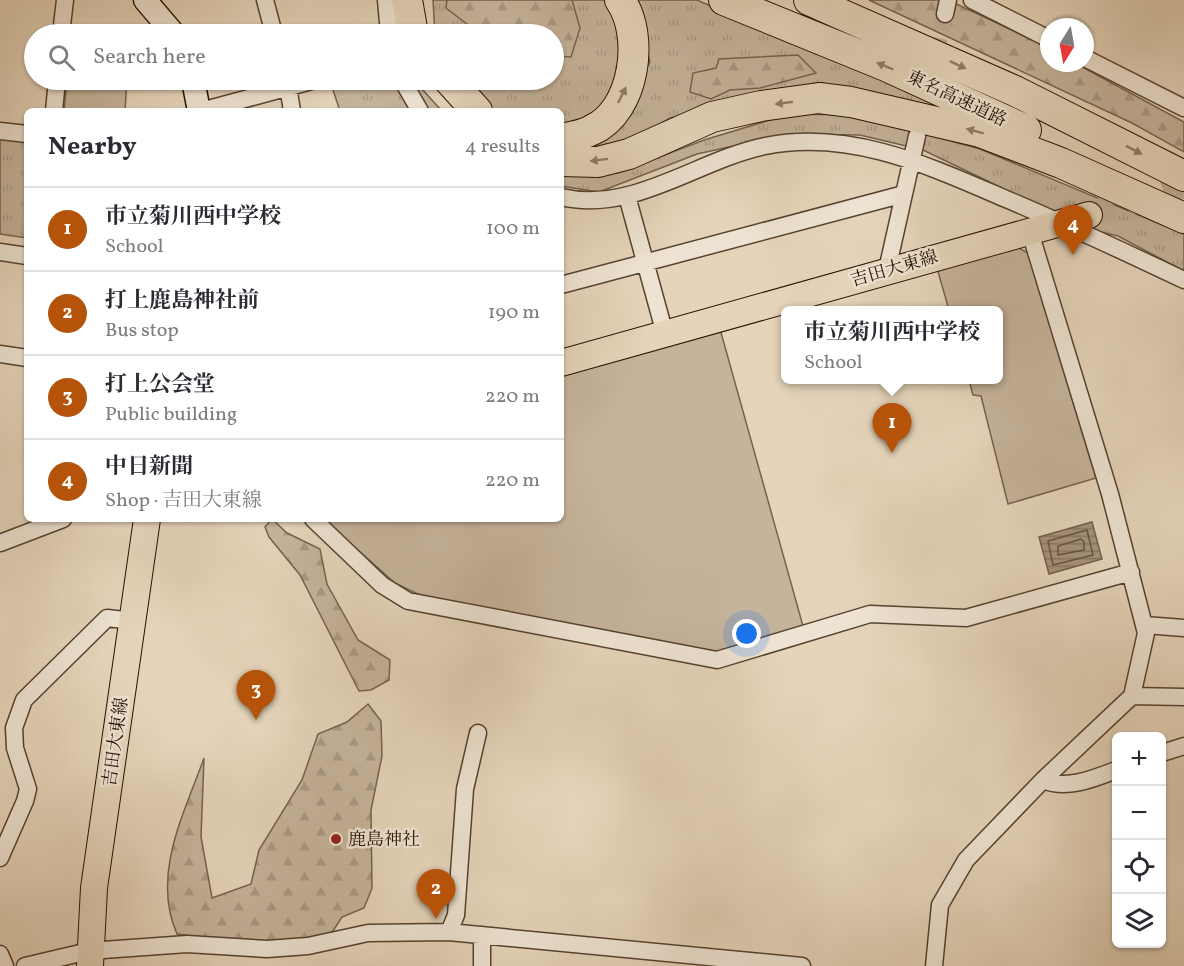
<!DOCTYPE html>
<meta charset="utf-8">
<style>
:root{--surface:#fff;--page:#f2f2f3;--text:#2b2b33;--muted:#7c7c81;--line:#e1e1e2;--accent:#b45309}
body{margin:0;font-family:Vollkorn,"Noto Serif JP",serif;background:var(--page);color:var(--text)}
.controls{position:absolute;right:18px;bottom:18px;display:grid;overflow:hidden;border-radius:9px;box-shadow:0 2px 4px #0004}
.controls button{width:54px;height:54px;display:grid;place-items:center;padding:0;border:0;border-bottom:2px solid var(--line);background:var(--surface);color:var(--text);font:30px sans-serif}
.compass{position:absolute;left:1040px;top:18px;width:54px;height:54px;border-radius:50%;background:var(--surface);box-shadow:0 2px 4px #0004;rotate:191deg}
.you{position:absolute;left:747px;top:634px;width:21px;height:21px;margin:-15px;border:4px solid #fff;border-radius:50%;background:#1a73e8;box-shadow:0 0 0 9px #1a73e833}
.badge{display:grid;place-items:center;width:39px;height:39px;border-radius:50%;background:var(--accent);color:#fff;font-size:20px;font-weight:700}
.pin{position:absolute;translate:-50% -50px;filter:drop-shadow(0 2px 3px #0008)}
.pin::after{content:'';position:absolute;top:32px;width:21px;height:18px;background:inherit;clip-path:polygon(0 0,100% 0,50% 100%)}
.popup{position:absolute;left:781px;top:306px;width:222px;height:78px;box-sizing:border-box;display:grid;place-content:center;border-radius:9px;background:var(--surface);filter:drop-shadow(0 2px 4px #0005);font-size:20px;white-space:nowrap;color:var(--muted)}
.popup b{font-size:22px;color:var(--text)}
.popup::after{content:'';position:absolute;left:50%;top:100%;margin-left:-12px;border:12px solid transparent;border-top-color:var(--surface)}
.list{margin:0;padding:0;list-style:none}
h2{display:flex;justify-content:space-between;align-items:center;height:78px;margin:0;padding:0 24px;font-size:26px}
h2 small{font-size:20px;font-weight:400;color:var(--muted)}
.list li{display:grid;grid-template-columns:39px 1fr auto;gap:18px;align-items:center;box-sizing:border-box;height:84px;padding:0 24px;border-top:2px solid var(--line)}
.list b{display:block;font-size:22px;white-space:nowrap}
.list p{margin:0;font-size:20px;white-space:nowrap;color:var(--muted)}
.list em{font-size:20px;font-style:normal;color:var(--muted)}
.icon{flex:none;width:33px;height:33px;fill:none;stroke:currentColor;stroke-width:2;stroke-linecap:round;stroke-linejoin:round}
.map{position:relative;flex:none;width:1184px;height:966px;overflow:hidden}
.search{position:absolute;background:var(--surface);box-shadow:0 2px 4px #0004;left:24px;top:24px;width:540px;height:66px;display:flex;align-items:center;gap:15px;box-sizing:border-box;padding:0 21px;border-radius:33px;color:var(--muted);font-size:22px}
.panel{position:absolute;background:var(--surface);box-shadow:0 2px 4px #0004;left:24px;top:108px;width:540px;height:414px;border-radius:9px}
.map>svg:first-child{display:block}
</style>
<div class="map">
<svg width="1184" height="966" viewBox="0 0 1184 966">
<defs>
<pattern id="grass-tufts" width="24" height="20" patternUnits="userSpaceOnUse" patternTransform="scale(1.5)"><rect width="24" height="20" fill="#c5b39b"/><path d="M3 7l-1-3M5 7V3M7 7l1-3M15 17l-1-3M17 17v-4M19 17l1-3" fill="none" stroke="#a99984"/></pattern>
<pattern id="forest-firs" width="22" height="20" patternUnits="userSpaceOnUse" patternTransform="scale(1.5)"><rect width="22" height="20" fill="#c5b39b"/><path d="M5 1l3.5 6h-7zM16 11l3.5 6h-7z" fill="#a99984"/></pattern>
<pattern id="water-rules" width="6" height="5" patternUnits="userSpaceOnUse" patternTransform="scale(1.5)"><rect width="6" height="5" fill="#a4927b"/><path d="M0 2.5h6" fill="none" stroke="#867662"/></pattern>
</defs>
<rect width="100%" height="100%" fill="#e5d4ba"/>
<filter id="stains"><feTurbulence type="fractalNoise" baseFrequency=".00333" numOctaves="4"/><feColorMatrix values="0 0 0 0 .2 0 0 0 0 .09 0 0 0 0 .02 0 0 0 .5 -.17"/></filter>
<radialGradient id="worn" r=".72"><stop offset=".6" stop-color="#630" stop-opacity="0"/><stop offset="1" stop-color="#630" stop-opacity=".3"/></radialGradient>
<path fill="url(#grass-tufts)" stroke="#76624e" stroke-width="1.5" d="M 433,0 L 604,0 L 618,18 L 628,59 L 598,113 L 561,128 L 561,111 L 490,111 L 459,80 L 554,80 L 554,34 L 435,34 Z
M 629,0 L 697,0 L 990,127 L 789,90 L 670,118 L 616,150 L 561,144 L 629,105 L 650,62 L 638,13 Z
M 393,80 L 410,111 L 340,111 L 330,81 Z
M 408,80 L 417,80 L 421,88 L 442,111 L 426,111 Z
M 790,114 L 857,115 L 980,149 L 1184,234 L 1184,271 L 1118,236 L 1062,223 L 1000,187 L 923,150 L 860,135 L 788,134 L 697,154 L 599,192 L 561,186 L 561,173 L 618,173 L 704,140 Z
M 0,138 L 27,141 L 27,238 L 0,234 Z"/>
<path fill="url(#forest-firs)" stroke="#76624e" stroke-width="1.5" d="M 447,0 L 572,0 L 580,28 L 571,57 L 554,56 L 554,34 L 480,34 L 446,8 Z
M 869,0 L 948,0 L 1035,41 L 1049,49 L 1049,63 L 1075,63 L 1184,122 L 1184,152 L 1132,123 Z
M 798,55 L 816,73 L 760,88 L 730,90 L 711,99 L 690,92 L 693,73 L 716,68 L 719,59 Z
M 272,519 L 287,533 L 320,549 L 327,584 L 358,640 L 390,660 L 389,680 L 371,690 L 359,691 L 300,575 L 269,537 L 265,527 Z
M 368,704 L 381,721 L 382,756 L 371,810 L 372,888 L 364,908 L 342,917 L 325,943 L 287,948 L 177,934 C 151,875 184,814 204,758 L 201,837 L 212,898 L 251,884 L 259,850 L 302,780 L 318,734 L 347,722 Z"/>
<path fill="#c5b39b" stroke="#76624e" stroke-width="1.5" d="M 67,80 L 127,80 L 125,111 L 64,111 Z
M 1015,246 L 1028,253 L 1096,478 L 1008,504 L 981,396 L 973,395 L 969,380 L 998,380 L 998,310 L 949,310 L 937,268 Z
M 720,329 L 803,626 L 720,651 L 707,651 L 420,595 L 395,583 L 323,519 L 561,519 L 561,373 Z"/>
<path fill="url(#water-rules)" stroke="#725e4a" stroke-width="1.5" d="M 1092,522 L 1102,559 L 1049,574 L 1039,537 Z"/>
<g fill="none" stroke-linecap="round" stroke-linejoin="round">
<path stroke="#66523e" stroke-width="1.5" d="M 1087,530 L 1093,555 L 1053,565 L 1048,541 Z
M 1081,539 L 1084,542 L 1084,550 L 1058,555 L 1058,546 Z"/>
<path stroke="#bfad95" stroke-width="16" stroke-dasharray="16 8" stroke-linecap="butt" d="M 920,124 L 945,14"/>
<path stroke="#bfad95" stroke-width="26" stroke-dasharray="26 13" stroke-linecap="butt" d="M 1089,215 L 1184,185"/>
<defs>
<path id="street" d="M 265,0 L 274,34
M 386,0 L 389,34
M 972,0 L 1049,39
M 945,14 L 948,0
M 61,34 L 65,0
M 1085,58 L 1184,108
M 287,80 L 292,111
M 402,80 L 420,111
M 54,111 L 57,80
M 201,111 L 315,80
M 0,131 L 27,134
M 627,196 L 665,334
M 561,197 C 633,214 697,160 765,146 C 851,129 929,166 1006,199 C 1066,224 1125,252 1184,280
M 0,252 L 27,256
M 887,270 L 917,136
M 561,285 L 904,194
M 0,354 L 27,358
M 313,519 L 382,585 L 408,601 L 717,660 L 870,614 L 966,618 L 1131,572
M 0,543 L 63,519
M 1145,625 L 1184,628
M 1132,696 L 1184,697
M 1162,753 L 1184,746
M 1043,780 C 1067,790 1093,779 1116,770
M 0,858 L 25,801 L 28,789 L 15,748 L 14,728 L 24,700 L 107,618 L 133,621
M 449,932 L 456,915 L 465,789 L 478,733
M 0,954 L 5,966
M 25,966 L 89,951 L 187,944 L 267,949 L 308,946 L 368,933 L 449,932 L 802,966
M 482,966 L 482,935
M 934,966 L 940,905 L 966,860 L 1043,780 L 1132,696 L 1146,633 L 1110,494 L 1030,232"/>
<path id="secondary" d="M 145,0 L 174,34
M 193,80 L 199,111"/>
<path id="primary" d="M 561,363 L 1089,215
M 90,966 L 94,888 L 147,519"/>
<path id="highway" d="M 407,0 L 413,34
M 724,0 L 886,66 L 1026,130
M 809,0 L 1015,91 L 1184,176
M 449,80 L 477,111
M 561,139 C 571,137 583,135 592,130 C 635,111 645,35 620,0
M 561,161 L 598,162 L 629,154 L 712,117 L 761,106 L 819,98 L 851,102 L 980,132 L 1061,163 L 1184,218"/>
</defs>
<use href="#street" stroke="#56422f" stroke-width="19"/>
<use href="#secondary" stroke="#271101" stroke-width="25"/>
<use href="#primary" stroke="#271101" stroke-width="28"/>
<use href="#highway" stroke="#271101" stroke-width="32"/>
<use href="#street" stroke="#eee3d2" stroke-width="16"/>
<use href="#secondary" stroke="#eee3d2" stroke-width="22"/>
<use href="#primary" stroke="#e5d4ba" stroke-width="26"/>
<use href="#highway" stroke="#e5d4ba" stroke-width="30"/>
</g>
<defs><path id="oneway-solid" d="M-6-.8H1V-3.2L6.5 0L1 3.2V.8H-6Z" transform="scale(1.5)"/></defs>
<g fill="#907c67">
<use href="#oneway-solid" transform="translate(958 65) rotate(25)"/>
<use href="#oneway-solid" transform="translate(885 66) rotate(-157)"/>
<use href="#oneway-solid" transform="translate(622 95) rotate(-63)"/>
<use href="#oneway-solid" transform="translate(784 103) rotate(172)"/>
<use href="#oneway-solid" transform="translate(975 131) rotate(-165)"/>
<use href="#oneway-solid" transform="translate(1134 150) rotate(27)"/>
<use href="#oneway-solid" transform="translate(599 160) rotate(173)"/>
</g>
<circle fill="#8f2418" stroke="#eee3d2" stroke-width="2" cx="336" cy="839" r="6"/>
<g text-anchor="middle" stroke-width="5" stroke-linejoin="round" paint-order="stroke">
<g font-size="18" fill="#271101" stroke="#eee3d2">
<text transform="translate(957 98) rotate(25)" y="6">東名高速道路</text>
<text transform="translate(894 268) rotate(-16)" y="6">吉田大東線</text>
<text transform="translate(115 742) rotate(-82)" y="6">吉田大東線</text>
</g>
<g font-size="18" fill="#271101" stroke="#eee3d2" text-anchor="start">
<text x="348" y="845">鹿島神社</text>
</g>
</g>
<rect width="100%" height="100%" filter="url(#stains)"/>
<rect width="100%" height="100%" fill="url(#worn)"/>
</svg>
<div class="controls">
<button>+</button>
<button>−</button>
<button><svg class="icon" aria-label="locate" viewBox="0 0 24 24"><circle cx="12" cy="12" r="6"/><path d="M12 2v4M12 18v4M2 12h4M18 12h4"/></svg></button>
<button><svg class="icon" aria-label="layers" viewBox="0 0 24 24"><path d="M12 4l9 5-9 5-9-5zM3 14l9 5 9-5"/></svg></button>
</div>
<svg class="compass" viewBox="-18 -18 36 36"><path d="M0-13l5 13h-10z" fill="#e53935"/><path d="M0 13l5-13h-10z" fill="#7c7c81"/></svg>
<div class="you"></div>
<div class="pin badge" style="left:892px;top:453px">1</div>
<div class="popup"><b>市立菊川西中学校</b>School</div>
<div class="pin badge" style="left:436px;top:919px">2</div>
<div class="pin badge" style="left:256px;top:720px">3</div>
<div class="pin badge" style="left:1073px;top:255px">4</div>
<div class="search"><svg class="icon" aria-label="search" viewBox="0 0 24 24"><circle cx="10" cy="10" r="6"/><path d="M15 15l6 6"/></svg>Search here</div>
<section class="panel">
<h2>Nearby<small>4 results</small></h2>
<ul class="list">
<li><span class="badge">1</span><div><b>市立菊川西中学校</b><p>School</p></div><em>100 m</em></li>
<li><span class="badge">2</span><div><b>打上鹿島神社前</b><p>Bus stop</p></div><em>190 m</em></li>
<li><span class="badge">3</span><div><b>打上公会堂</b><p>Public building</p></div><em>220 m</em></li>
<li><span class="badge">4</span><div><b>中日新聞</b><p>Shop · 吉田大東線</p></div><em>220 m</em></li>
</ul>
</section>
</div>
